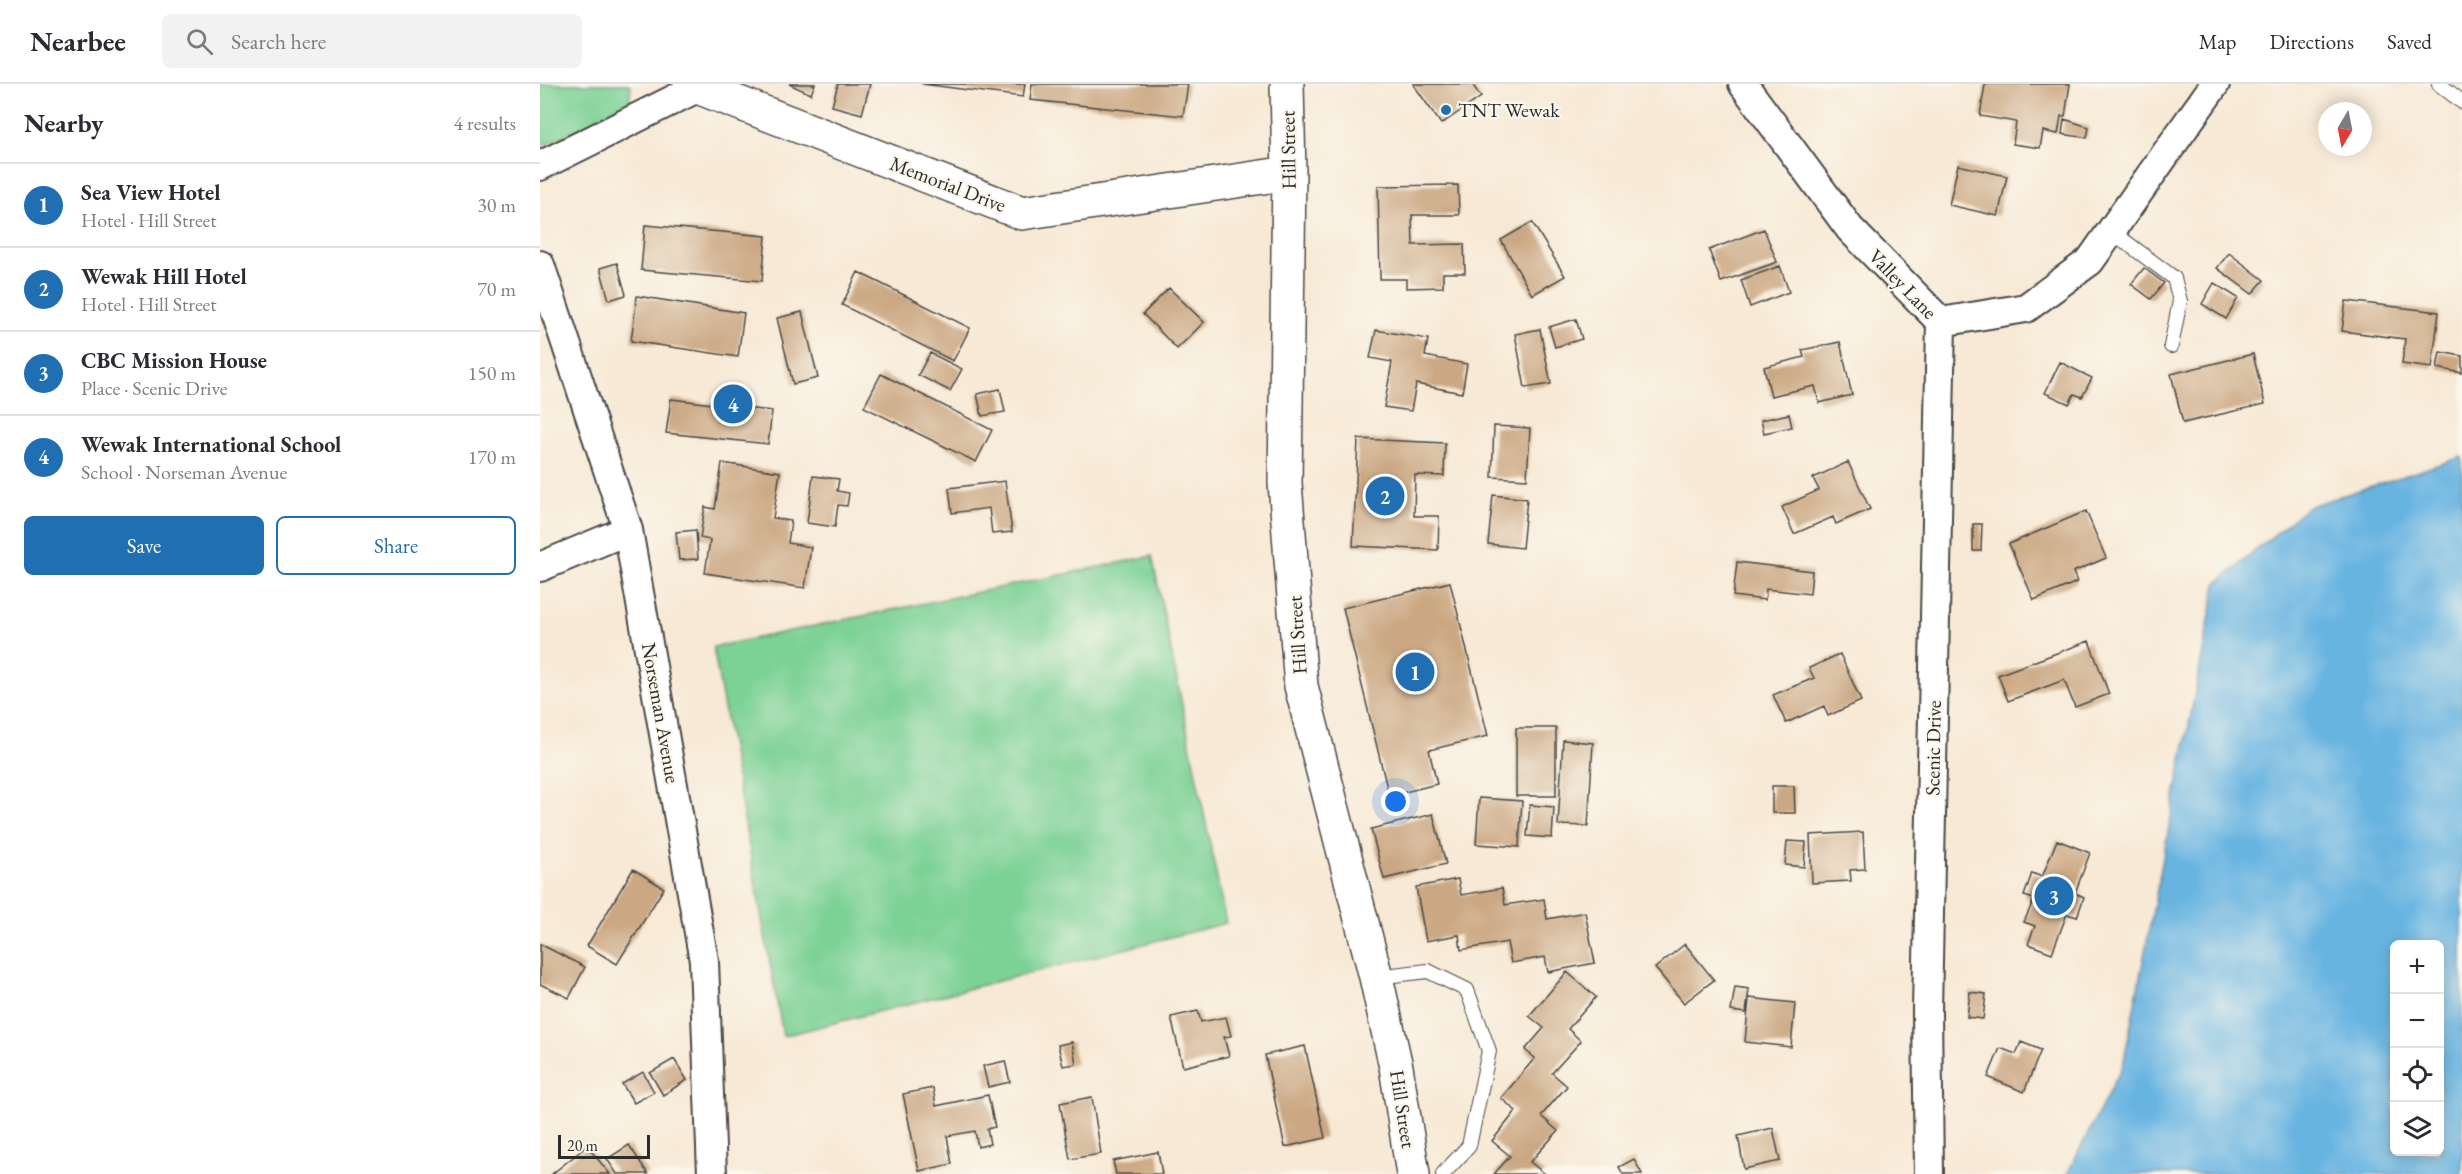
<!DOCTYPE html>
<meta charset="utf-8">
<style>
:root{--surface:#fff;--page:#f2f2f3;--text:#2b2b33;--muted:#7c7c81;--line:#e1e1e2;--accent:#1f6fb2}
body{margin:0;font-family:"EB Garamond",serif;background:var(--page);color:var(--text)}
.controls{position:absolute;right:18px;bottom:18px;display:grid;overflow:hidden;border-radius:9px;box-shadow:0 3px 15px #0003}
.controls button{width:54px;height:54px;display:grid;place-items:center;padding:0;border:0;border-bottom:2px solid var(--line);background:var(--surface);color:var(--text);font:30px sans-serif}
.compass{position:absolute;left:1778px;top:18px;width:54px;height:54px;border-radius:50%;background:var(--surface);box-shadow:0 3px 15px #0003;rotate:190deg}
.scale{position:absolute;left:18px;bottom:15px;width:92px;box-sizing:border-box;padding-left:6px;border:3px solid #2b2b2b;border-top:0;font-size:16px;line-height:21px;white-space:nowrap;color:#2b2b2b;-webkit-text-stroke:4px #fbf7ec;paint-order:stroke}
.you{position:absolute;left:856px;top:718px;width:21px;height:21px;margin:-15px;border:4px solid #fff;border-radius:50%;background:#1a73e8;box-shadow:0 0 0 9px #1a73e833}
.badge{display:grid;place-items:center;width:39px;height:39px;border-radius:50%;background:var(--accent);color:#fff;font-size:20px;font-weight:700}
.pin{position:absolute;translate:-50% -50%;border:3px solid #fff;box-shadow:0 2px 6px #0006}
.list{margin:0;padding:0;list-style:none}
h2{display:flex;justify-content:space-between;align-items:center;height:78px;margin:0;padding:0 24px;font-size:26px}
h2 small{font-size:20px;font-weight:400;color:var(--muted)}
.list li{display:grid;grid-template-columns:39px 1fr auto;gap:18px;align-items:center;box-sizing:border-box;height:84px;padding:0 24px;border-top:2px solid var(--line)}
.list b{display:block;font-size:22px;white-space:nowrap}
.list p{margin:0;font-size:20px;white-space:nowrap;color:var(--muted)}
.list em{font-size:20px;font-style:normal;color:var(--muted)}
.actions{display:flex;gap:12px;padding:18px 24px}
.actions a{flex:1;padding:14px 0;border:2px solid var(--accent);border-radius:9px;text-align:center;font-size:21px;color:var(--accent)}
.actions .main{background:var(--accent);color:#fff}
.icon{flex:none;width:33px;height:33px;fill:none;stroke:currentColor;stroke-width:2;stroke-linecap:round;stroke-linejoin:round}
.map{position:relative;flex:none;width:1922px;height:1090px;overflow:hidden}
header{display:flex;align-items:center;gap:36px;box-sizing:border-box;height:84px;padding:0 30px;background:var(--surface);border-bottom:2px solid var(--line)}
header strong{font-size:28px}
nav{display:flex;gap:33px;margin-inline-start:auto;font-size:21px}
.search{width:420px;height:54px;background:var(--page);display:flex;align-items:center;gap:15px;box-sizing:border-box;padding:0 21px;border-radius:9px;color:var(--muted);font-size:22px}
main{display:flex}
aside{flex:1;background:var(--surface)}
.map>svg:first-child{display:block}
</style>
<header>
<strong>Nearbee</strong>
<div class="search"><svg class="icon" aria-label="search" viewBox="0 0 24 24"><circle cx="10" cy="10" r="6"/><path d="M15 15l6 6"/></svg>Search here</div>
<nav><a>Map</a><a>Directions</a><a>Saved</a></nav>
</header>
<main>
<aside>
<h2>Nearby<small>4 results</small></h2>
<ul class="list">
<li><span class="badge">1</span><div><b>Sea View Hotel</b><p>Hotel · Hill Street</p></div><em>30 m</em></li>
<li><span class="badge">2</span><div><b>Wewak Hill Hotel</b><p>Hotel · Hill Street</p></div><em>70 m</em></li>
<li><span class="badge">3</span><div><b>CBC Mission House</b><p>Place · Scenic Drive</p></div><em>150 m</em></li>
<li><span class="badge">4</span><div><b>Wewak International School</b><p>School · Norseman Avenue</p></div><em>170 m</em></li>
</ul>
<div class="actions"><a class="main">Save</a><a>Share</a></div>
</aside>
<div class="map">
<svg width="1922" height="1090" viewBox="0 0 1922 1090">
<rect width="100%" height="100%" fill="#fbf7ec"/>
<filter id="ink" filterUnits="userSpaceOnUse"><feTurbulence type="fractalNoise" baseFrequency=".0167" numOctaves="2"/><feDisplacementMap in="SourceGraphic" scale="12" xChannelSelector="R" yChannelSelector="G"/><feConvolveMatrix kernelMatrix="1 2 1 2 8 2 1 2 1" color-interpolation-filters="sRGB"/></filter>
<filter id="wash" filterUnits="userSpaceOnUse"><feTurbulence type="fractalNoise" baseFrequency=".008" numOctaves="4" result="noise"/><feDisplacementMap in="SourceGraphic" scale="24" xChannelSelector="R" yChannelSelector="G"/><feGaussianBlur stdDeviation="1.35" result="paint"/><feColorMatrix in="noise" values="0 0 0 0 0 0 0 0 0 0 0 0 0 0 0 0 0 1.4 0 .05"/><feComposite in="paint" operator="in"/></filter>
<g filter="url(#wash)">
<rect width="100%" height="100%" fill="#f7e9d5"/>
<path fill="#7cd195" stroke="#547e60" stroke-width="1.5" d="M 0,0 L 88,0 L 91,2 L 89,23 L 0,63 Z
M 612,472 L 686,839 L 243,952 L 173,563 Z"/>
<path fill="#68b4e1" stroke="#4a7086" stroke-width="1.5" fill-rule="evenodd" d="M 1922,373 L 1922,1090 L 1527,1090 L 1583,981 L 1676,500 L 1767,423 ZM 1854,860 L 1900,860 L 1900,1068 L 1854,1068 Z"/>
<g id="blocks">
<path fill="#cba883" d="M 249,0 L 275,0 L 271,10 Z
M 298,0 L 330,0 L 322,30 L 292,22 Z
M 382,0 L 485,0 L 483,13 Z
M 492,0 L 648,0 L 643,32 L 490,16 Z
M 873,0 L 932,0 L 941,13 L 901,40 Z
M 1445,0 L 1530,0 L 1525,32 L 1521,32 L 1518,50 L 1503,47 L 1500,64 L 1473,60 L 1476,38 L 1440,32 Z
M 1524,35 L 1549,43 L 1547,54 L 1522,50 Z
M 1418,81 L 1467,92 L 1458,132 L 1409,121 Z
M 918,101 L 919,131 L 872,131 L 873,161 L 924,160 L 925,189 L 903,189 L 903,203 L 866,204 L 866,195 L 840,195 L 838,102 Z
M 992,138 L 1025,192 L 992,211 L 961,156 Z
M 105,141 L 226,152 L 222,197 L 101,186 Z
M 1224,145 L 1237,178 L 1181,198 L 1169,166 Z
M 1689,169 L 1724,196 L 1712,210 L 1677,184 Z
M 77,179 L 86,211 L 69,216 L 60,184 Z
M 1240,182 L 1249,208 L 1210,223 L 1201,196 Z
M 1604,184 L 1624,199 L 1611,215 L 1591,200 Z
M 318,188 L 430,244 L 413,277 L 302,221 Z
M 1674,199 L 1698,214 L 1686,235 L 1662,220 Z
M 629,204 L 664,238 L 637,265 L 603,230 Z
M 97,212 L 204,229 L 198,273 L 91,257 Z
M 1806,217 L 1899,228 L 1892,284 L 1862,280 L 1865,255 L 1802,247 Z
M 262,228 L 278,294 L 253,300 L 237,234 Z
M 1036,235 L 1042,255 L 1015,263 L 1009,243 Z
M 1000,245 L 1011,300 L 985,304 L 975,250 Z
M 836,246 L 888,255 L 885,272 L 927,280 L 922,309 L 876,300 L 871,327 L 844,323 L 852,278 L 830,274 Z
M 1300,258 L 1312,311 L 1279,319 L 1275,302 L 1231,312 L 1224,283 L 1264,273 L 1262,266 Z
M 1900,268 L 1922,272 L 1922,289 L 1897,284 Z
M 390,269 L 422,285 L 410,307 L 378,291 Z
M 1713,270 L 1725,320 L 1643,339 L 1631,290 Z
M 1520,278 L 1552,294 L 1542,313 L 1534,310 L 1529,320 L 1505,309 Z
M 341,290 L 452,346 L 436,378 L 324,323 Z
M 460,305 L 465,328 L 442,332 L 437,310 Z
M 131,315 L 232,327 L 228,360 L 126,349 Z
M 1249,330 L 1252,343 L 1224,349 L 1221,336 Z
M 954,342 L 990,344 L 987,395 L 952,393 Z
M 818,355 L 905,359 L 904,392 L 875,391 L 874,432 L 899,432 L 898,466 L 813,462 Z
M 1308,378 L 1330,425 L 1296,440 L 1293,433 L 1254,450 L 1242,423 L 1279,406 L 1273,394 Z
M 182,379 L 240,388 L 233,434 L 251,437 L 248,459 L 271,463 L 265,504 L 165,489 L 170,456 L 160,454 L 165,423 L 175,425 Z
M 273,392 L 299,395 L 297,407 L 309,409 L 307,422 L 298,421 L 295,443 L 267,439 Z
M 465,397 L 472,448 L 452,450 L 449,424 L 412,429 L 409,404 Z
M 953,411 L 987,415 L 982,464 L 948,460 Z
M 1546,427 L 1566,474 L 1533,488 L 1537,498 L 1494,516 L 1469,460 Z
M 1433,440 L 1442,440 L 1441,467 L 1433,467 Z
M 156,446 L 158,475 L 139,476 L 136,448 Z
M 1197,478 L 1272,487 L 1270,510 L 1226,505 L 1225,516 L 1193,512 Z
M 910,498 L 948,652 L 889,666 L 897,700 L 849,712 L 803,524 Z
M 1549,557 L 1569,610 L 1535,623 L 1524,596 L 1468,617 L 1458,591 Z
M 1300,570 L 1321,617 L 1288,632 L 1284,622 L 1246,639 L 1233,611 L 1274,594 L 1269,584 Z
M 976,644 L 1016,644 L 1016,712 L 976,712 Z
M 1023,656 L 1053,659 L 1048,742 L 1018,741 Z
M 1232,702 L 1254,702 L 1255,729 L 1232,729 Z
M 939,714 L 982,717 L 979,763 L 936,760 Z
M 990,721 L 1014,723 L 1012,754 L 987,752 Z
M 893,730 L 906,780 L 844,795 L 831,745 Z
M 1323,748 L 1325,785 L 1310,786 L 1311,797 L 1272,799 L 1270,751 Z
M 1517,756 L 1550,769 L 1535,809 L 1544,813 L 1537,833 L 1527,830 L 1512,869 L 1488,860 L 1495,842 L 1484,838 L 1494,815 L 1484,812 L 1492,789 L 1502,793 Z
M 1247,757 L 1266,758 L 1264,783 L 1245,781 Z
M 93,785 L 124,804 L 77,880 L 47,862 Z
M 918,795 L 921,811 L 962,804 L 965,821 L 1004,815 L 1007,835 L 1045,828 L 1055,879 L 1008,888 L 1005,873 L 971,879 L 967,858 L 921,866 L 919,851 L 886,857 L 876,803 Z
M 0,860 L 45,883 L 29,914 L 0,900 Z
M 1145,860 L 1174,896 L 1144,919 L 1115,884 Z
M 1027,888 L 1056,913 L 1028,945 L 1041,957 L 1012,989 L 1027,1002 L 1001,1032 L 1018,1047 L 990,1078 L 1005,1090 L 954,1090 L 970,1072 L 952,1057 L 976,1027 L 961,1014 L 995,974 L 985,966 L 1004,944 L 989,932 Z
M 1195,903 L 1209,905 L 1206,929 L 1191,927 Z
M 1430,908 L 1446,910 L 1443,935 L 1427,933 Z
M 1209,914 L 1255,919 L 1251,963 L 1205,958 Z
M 658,927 L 661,938 L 686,933 L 691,952 L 684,953 L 689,972 L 643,983 L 631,933 Z
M 532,958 L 536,980 L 523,982 L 518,961 Z
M 1481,958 L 1501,966 L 1484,1008 L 1448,993 L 1460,964 L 1476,970 Z
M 765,962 L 785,1054 L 745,1063 L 725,971 Z
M 134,975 L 147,996 L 123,1011 L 110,989 Z
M 465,977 L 470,998 L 448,1003 L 443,982 Z
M 103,988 L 114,1008 L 94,1019 L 82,1000 Z
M 393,1004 L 396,1022 L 448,1011 L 455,1043 L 447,1045 L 450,1060 L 438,1063 L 435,1047 L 407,1052 L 412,1080 L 379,1087 L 363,1010 Z
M 552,1013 L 561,1070 L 530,1075 L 520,1019 Z
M 1233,1044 L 1240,1077 L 1204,1085 L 1198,1052 Z
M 89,1061 L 108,1090 L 77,1090 L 67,1075 Z
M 47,1062 L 70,1090 L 12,1090 Z
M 618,1068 L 622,1090 L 576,1090 L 573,1077 Z
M 1094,1075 L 1102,1090 L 1083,1090 L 1079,1083 Z"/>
</g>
</g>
<g filter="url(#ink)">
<use href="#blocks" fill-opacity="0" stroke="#4a4844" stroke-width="1.5"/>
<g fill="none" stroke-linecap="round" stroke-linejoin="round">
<defs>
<path id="lane" d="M 1899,0 L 1922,18
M 1571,147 L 1634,194 L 1640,217 L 1631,262
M 836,893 L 888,887 L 927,906 L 949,967 L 929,1062 L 903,1090"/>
<path id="street" d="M 1203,0 L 1310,145 L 1401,238 L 1486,224 L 1550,177 L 1675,0
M 0,82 L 157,4
M 0,181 L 88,446 L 164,877 L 172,1090
M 0,483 L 88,446
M 1389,1090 L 1387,927 L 1401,238"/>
<path id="secondary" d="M 150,0 L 482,129 L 749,89
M 747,0 L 749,89 L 745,399 L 761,602 L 836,893 L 856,983 L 873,1090"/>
</defs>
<use href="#lane" stroke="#4a4844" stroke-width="16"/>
<use href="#street" stroke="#4a4844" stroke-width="32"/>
<use href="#secondary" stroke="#4a4844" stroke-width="36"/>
<use href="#lane" stroke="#fff" stroke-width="14"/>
<use href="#street" stroke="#fff" stroke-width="28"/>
<use href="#secondary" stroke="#fff" stroke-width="33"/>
</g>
</g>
<circle fill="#1f6fb2" stroke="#fbf7ec" stroke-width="2" cx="906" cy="26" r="6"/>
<g text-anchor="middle" stroke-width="4.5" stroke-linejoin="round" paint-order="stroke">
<g font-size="20" fill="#2b2b2b" stroke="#fbf7ec" text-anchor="start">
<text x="918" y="33">TNT Wewak</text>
</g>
<g font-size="20" fill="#2b2b2b" stroke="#fbf7ec">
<text transform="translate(748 66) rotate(-91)" y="7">Hill Street</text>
<text transform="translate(408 100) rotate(21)" y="7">Memorial Drive</text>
<text transform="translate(1363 200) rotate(46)" y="7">Valley Lane</text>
<text transform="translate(757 551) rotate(-94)" y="7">Hill Street</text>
<text transform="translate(121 629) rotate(80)" y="7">Norseman Avenue</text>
<text transform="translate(1393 664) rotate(-89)" y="7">Scenic Drive</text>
<text transform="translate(863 1025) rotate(81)" y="7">Hill Street</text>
</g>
</g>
</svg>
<div class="controls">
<button>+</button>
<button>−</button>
<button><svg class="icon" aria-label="locate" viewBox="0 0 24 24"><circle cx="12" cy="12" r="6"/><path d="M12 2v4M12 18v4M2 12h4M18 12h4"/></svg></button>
<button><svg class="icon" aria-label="layers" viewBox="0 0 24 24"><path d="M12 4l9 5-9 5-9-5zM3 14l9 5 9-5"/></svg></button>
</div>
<svg class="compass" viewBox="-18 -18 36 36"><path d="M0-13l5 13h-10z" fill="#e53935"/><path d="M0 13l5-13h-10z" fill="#7c7c81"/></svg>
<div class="scale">20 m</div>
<div class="you"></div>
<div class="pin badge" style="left:875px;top:588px">1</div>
<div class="pin badge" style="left:845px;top:412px">2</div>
<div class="pin badge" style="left:1514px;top:812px">3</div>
<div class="pin badge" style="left:193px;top:320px">4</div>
</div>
</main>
